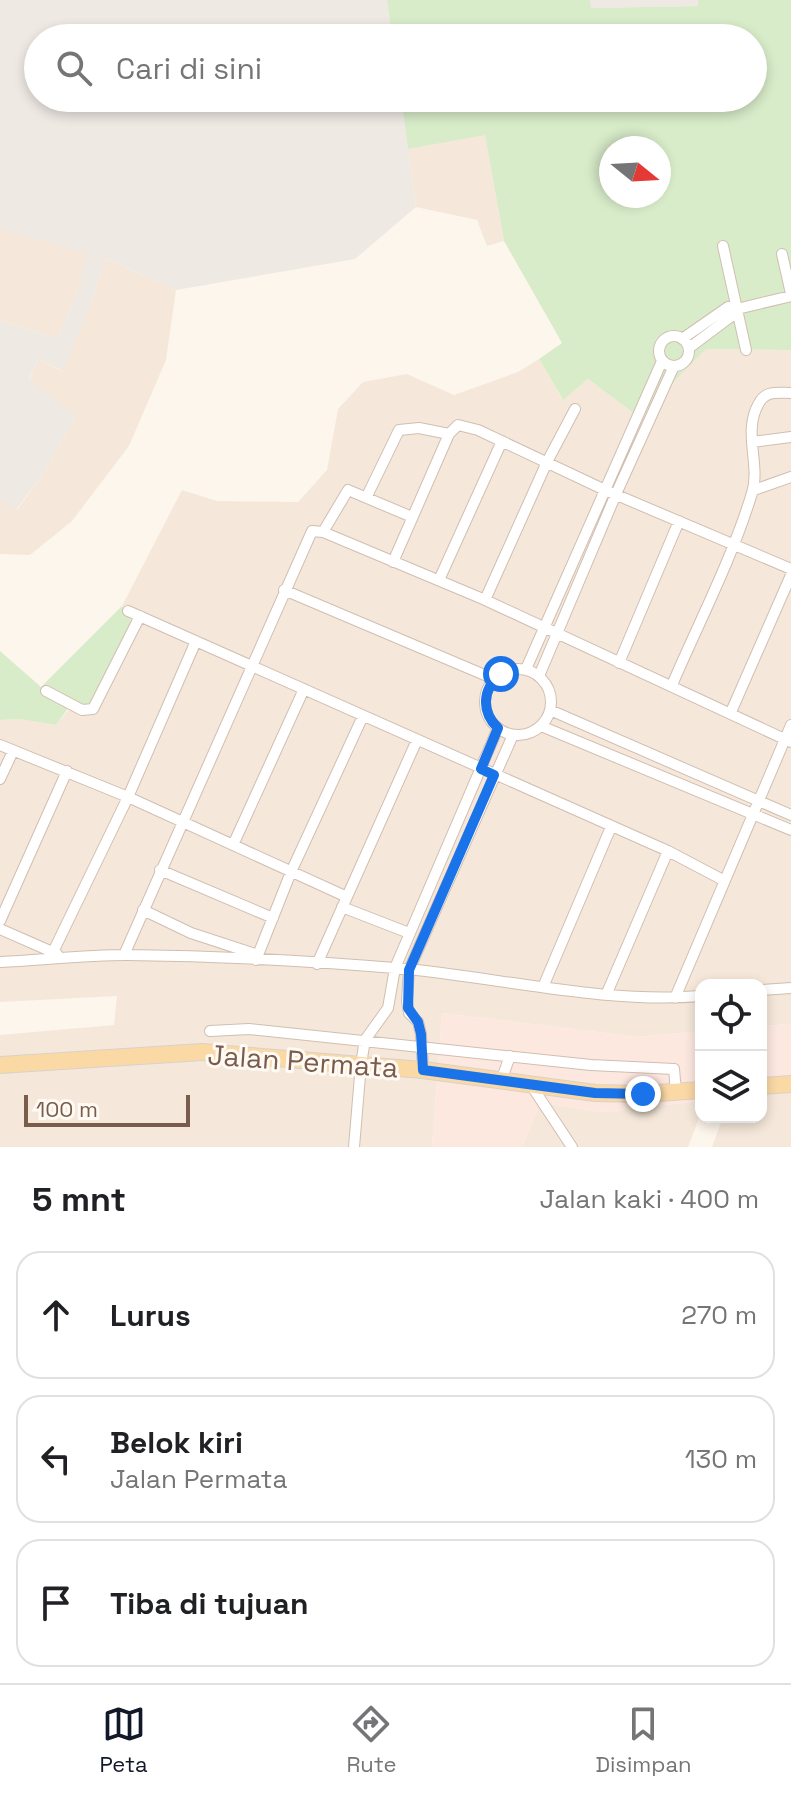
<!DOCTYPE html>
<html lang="id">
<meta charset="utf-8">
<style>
:root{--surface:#fff;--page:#f2f2f2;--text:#202124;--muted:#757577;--line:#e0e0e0;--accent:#111827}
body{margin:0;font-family:"Space Grotesk",sans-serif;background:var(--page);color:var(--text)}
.controls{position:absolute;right:24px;bottom:24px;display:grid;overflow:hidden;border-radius:16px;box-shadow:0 4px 12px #0003}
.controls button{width:72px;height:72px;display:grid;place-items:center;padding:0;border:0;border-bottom:2px solid var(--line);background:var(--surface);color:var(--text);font:40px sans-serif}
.compass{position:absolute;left:599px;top:136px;width:72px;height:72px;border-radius:50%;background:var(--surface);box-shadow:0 4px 12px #0003;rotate:108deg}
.scale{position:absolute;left:24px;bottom:20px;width:166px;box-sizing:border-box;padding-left:8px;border:4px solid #7a5c4d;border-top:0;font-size:22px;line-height:28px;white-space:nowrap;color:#7a5c4d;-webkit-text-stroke:6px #fffaf3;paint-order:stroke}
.stop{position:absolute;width:24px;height:24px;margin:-18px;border:6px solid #1a73e8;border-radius:50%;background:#fff}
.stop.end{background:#1a73e8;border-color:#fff;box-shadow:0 2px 8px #0008}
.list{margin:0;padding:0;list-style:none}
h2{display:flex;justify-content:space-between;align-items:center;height:104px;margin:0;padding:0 32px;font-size:34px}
h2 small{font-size:26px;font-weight:400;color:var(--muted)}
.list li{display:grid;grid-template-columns:52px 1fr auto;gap:24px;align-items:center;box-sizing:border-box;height:128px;margin:0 16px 16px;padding:0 16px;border:2px solid var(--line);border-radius:24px}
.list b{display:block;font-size:30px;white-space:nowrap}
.list p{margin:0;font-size:26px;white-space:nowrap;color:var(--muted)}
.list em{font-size:26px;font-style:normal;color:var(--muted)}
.icon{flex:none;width:44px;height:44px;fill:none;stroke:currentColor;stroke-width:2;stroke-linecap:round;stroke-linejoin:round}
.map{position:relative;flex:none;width:791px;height:1147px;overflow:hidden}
.search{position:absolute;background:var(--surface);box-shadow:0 4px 12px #0003;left:24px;right:24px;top:24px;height:88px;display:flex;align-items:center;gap:20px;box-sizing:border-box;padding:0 28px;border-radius:44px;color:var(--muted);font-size:30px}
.sheet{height:536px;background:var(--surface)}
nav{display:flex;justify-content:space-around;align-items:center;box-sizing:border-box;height:112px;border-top:2px solid var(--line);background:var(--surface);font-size:22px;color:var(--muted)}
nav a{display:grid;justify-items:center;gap:4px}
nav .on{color:var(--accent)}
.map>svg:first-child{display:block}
</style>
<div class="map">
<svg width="791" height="1147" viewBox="0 0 791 1147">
<rect width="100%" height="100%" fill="#fdf6ec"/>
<path fill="#f5e8da" d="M 485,134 L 504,241 L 487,246 L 477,220 L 416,207 L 408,149 Z
M 0,229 L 89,253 L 76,296 L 58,338 L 0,321 Z
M 105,258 L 176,290 L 166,360 L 129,446 L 72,521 L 30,555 L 0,554 L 0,499 L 17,510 L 43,474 L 76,416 L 29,381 L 38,359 L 62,371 L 92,300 Z
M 705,349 L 791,350 L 791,1024 L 761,1026 L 761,985 L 701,985 L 701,1031 L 637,1037 L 442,1013 L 432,1147 L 0,1147 L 0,1035 L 114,1025 L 117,996 L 0,1002 L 0,720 L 19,719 L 56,725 L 136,629 L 122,606 L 182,490 L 217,501 L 298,502 L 327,470 L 338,409 L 363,382 L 407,374 L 454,395 L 518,372 L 539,359 L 562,399 L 588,379 L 639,417 Z
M 791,1092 L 791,1147 L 712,1147 L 723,1117 L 761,1117 L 761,1094 Z
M 701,1101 L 701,1113 L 688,1147 L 522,1147 L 540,1103 L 603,1112 Z"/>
<path fill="#fde8e0" d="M 442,1013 L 637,1037 L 701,1031 L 701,1101 L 603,1112 L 540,1103 L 522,1147 L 432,1147 Z
M 791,1024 L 791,1092 L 761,1094 L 761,1026 Z"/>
<path fill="#efe9e4" d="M 0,0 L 387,0 L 392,38 L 38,38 L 38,98 L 401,98 L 416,207 L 355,259 L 176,290 L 105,258 L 92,300 L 63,371 L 38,359 L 29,380 L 76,416 L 43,474 L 16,510 L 0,499 L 0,321 L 58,338 L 76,296 L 88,254 L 0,229 Z
M 590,0 L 698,0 L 698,6 L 590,8 Z"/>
<path fill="#d8ecc9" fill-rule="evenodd" d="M 387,0 L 590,0 L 591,8 L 698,6 L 698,0 L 791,0 L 791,350 L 706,349 L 639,417 L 588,379 L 563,400 L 539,359 L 562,343 L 504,241 L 485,135 L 408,149 L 401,98 L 753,98 L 753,38 L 392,38 ZM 611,148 L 659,148 L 659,196 L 611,196 Z
M 122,606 L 136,629 L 95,710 L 72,703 L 56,725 L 19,719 L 0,720 L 0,651 L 41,687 Z"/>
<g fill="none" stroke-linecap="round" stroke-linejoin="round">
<defs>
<path id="minor" d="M 723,246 L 746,350
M 782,254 L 791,294
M659 351a15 15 0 1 1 30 0a15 15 0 1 1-30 0Z
M 682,339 L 728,307 L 737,309 L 791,296
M 689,348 L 733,315 L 737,309
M 752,442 L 791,437
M 754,490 L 791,477
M 367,496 L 399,430 L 419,428 L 449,434
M 323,532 L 348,490 L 412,517
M 393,562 L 449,434 L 458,425 L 478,430 L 605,490 L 791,569
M 439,580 L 502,441
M 284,590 L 494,679
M 485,600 L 547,462 L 575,409
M 128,611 L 668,851 L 723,880
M 619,663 L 679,521
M485 702a33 33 0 1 1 66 0a33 33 0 1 1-66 0Z
M 526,669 L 662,361
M 539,676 L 616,494 L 674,366
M 672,685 C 699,622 732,559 752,493 C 761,465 742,431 759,403 C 766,390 778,393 791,393
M 46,691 L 82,710 L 93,709 L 140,616
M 550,710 L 791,815
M 731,712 L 791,575
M 541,726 L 791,830
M 0,745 L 128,797 L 347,897
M 0,779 L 13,751
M 233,845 L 304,689
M 160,870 L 273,918
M 342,907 L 409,933
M 143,910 L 191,933 L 258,955
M 0,921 L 67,771
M 0,929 L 57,954
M 53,952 L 128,797 L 196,641
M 124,955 L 312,531 L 323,532 L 483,599 L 791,742
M 256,960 L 291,872 L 363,716
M 0,962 C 42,960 85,955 127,955 C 220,956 314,961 406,969 C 501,978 606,1004 701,996
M 317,964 L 417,740
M 543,987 L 611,827
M 761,990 L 791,988
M 607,993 L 668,851
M 675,998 L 791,725
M 210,1031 L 249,1029 L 591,1065 L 674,1069 L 676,1092
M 423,1070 L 421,1034 L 418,1022 L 409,1013 L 407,1001 L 409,970 L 513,735
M 501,1081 L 510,1056
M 531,1085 L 572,1147
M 354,1147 L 361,1064 L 365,1040 L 388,1008 L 395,968 L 498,728"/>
<path id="primary" d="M 0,1065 L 202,1052 L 423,1070 L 595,1093 L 643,1094 L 701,1090
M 761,1086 L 791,1084"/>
</defs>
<use href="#minor" stroke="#d1beb0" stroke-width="12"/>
<use href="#primary" stroke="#dad1cd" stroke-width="18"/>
<use href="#minor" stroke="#fff" stroke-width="10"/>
<use href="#primary" stroke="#fbd9a5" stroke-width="16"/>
</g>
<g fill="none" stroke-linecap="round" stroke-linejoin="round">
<path stroke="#1a73e8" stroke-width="10" d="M 501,674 C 482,689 481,712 498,728 L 481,769 L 494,775 L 409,970 L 408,1008 L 418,1022 L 421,1034 L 423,1070 L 595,1093 L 643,1094"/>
</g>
<g text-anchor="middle" stroke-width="6" stroke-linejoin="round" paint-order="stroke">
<g font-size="28" fill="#7a5c4d" stroke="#fffaf3">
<text transform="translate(303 1061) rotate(4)" y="10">Jalan Permata</text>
</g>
</g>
</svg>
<div class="controls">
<button><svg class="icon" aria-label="locate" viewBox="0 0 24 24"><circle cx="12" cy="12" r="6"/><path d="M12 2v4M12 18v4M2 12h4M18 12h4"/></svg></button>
<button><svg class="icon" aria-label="layers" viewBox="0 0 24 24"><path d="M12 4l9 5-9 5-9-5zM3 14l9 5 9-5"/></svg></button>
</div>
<svg class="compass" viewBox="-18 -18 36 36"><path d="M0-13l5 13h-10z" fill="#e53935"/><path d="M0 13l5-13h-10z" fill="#757577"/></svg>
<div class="scale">100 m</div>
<div class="stop" style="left:501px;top:674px"></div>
<div class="stop end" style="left:643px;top:1094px"></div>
<div class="search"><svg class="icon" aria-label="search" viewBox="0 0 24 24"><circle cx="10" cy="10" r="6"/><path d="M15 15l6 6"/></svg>Cari di sini</div>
</div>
<section class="sheet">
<h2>5 mnt<small>Jalan kaki · 400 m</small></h2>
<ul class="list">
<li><svg class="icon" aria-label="ahead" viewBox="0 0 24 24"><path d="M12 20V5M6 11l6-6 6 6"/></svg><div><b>Lurus</b></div><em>270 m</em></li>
<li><svg class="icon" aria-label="left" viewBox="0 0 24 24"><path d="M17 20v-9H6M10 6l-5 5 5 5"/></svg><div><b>Belok kiri</b><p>Jalan Permata</p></div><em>130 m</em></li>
<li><svg class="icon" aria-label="arrive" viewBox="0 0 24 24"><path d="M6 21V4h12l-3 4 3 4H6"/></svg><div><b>Tiba di tujuan</b></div></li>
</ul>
</section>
<nav>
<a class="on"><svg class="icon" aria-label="map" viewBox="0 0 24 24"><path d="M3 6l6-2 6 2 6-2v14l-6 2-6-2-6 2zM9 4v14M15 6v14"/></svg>Peta</a>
<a><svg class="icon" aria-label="directions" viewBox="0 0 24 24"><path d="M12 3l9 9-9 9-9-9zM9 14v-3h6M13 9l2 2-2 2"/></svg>Rute</a>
<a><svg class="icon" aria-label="saved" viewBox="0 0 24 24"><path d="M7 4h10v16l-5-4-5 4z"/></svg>Disimpan</a>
</nav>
